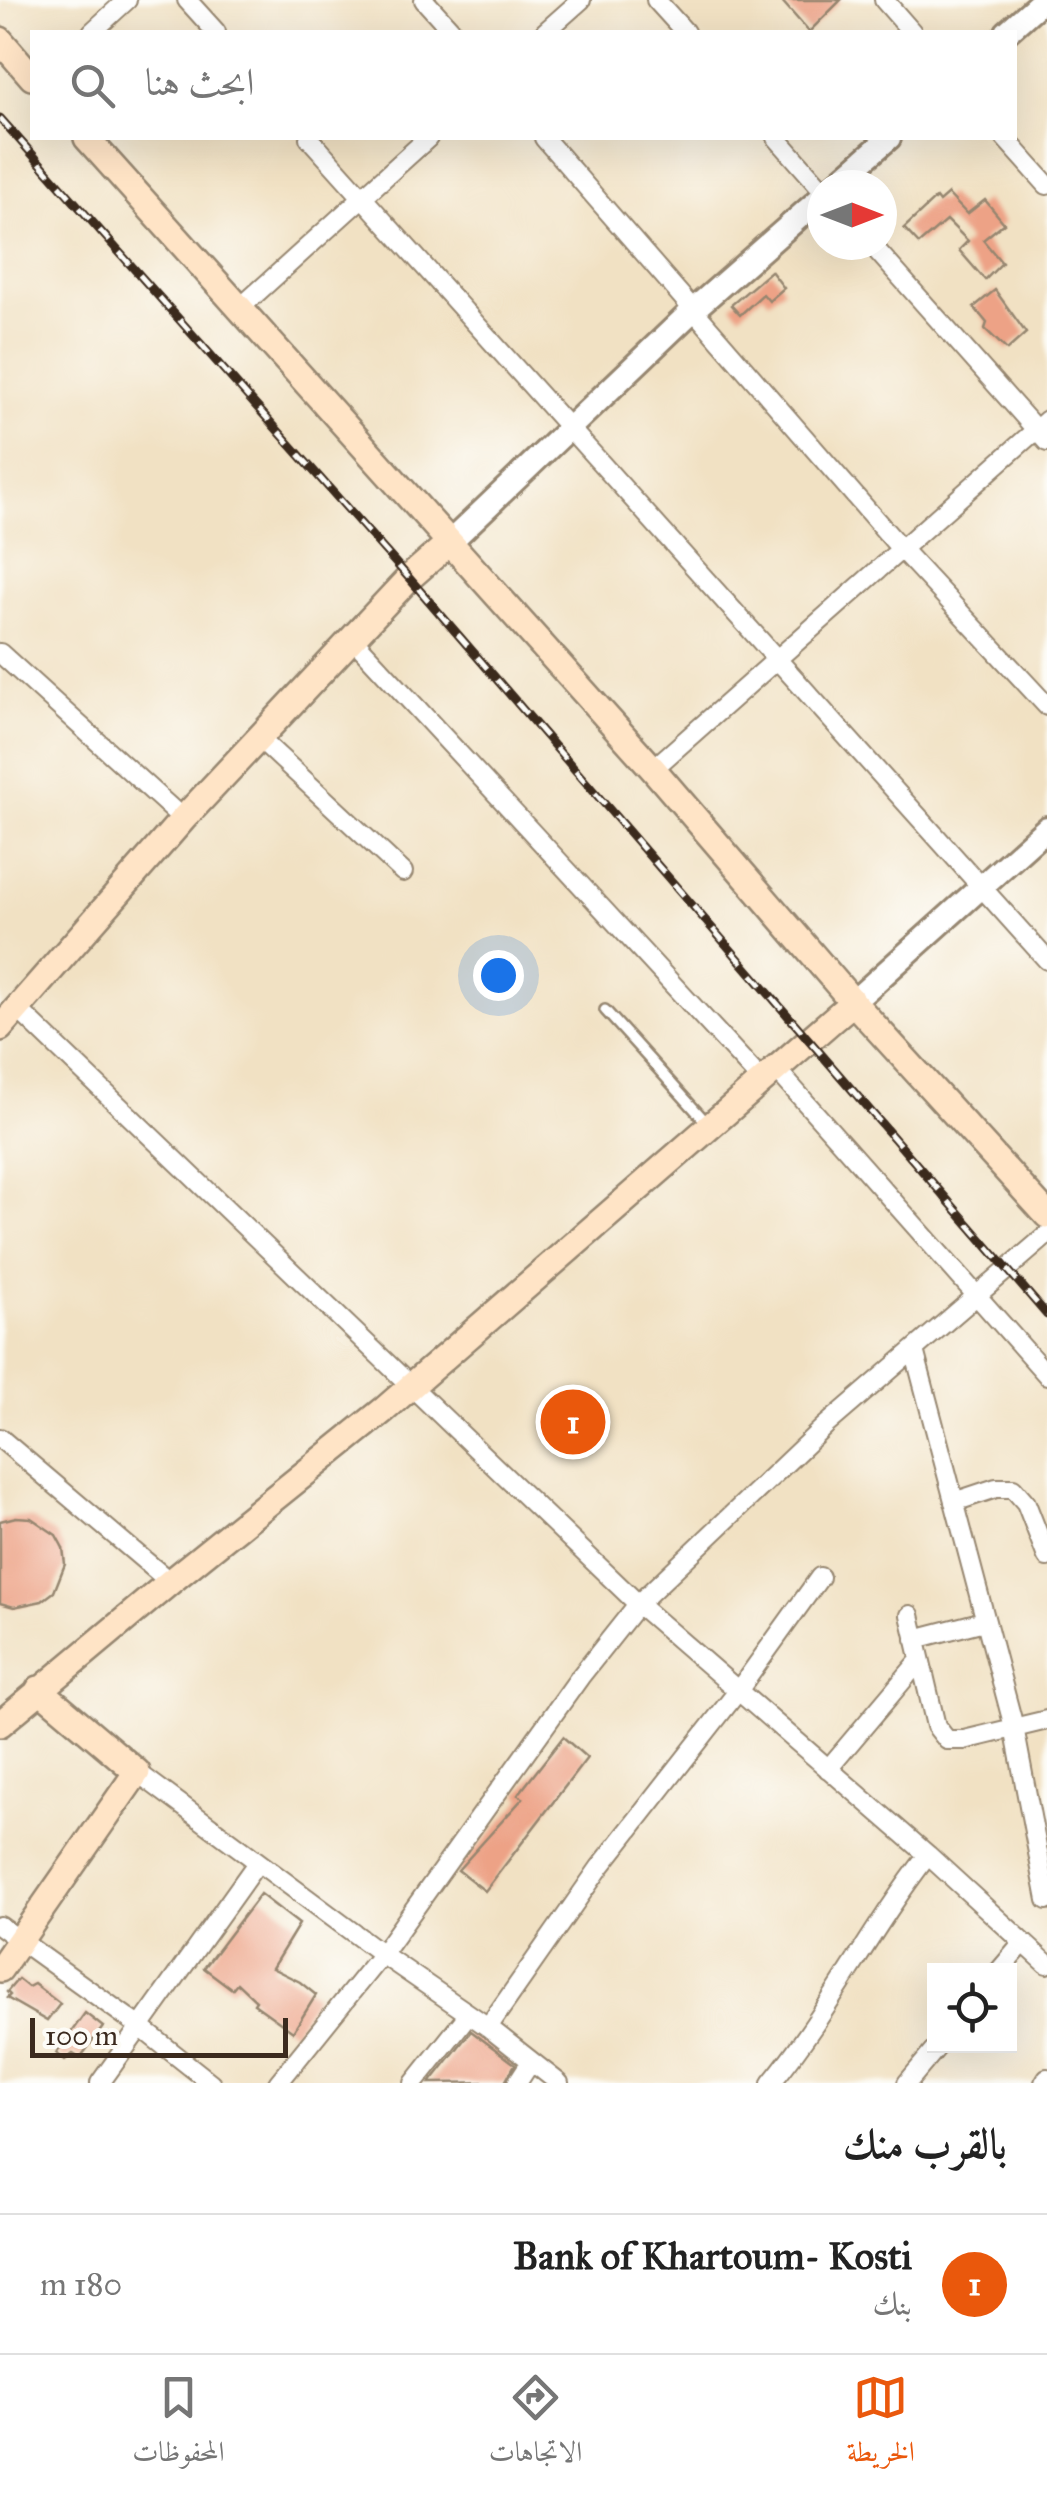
<!DOCTYPE html>
<html lang="ar">
<meta charset="utf-8">
<style>
:root{--surface:#fff;--page:#f2f2f2;--text:#222;--muted:#767676;--line:#e0e0e0;--accent:#ea580c}
body{margin:0;font-family:"IM FELL Great Primer",Amiri,serif;background:var(--page);color:var(--text);direction:rtl}
.controls{position:absolute;right:30px;bottom:30px;display:grid;overflow:hidden;border-radius:0px;box-shadow:0 10px 40px #0002}
.controls button{width:90px;height:90px;display:grid;place-items:center;padding:0;border:0;border-bottom:2px solid var(--line);background:var(--surface);color:var(--text);font:50px sans-serif}
.compass{position:absolute;left:807px;top:170px;width:90px;height:90px;border-radius:50%;background:var(--surface);box-shadow:0 10px 40px #0002;rotate:90deg}
.scale{position:absolute;left:30px;bottom:25px;width:258px;box-sizing:border-box;padding-left:10px;border:5px solid #3b2a1e;border-top:0;font-size:28px;line-height:35px;white-space:nowrap;color:#3b2a1e;-webkit-text-stroke:8px #fdfcf7;paint-order:stroke}
.you{position:absolute;left:498px;top:975px;width:35px;height:35px;margin:-25px;border:8px solid #fff;border-radius:50%;background:#1a73e8;box-shadow:0 0 0 15px #1a73e833}
.badge{display:grid;place-items:center;width:65px;height:65px;border-radius:50%;background:var(--accent);color:#fff;font-size:32px;font-weight:700}
.pin{position:absolute;translate:-50% -50%;border:5px solid #fff;box-shadow:0 2px 10px #0006}
.list{margin:0;padding:0;list-style:none}
h2{display:flex;justify-content:space-between;align-items:center;height:130px;margin:0;padding:0 40px;font-size:42px}
h2 small{font-size:32px;font-weight:400;color:var(--muted)}
.list li{display:grid;grid-template-columns:65px 1fr auto;gap:30px;align-items:center;box-sizing:border-box;height:140px;padding:0 40px;border-top:2px solid var(--line)}
.list b{display:block;font-size:38px;white-space:nowrap}
.list p{margin:0;font-size:32px;white-space:nowrap;color:var(--muted)}
.list em{font-size:32px;font-style:normal;color:var(--muted)}
.icon{flex:none;width:55px;height:55px;fill:none;stroke:currentColor;stroke-width:2;stroke-linecap:round;stroke-linejoin:round}
.map{position:relative;flex:none;width:1047px;height:2083px;overflow:hidden;direction:ltr}
.search{position:absolute;background:var(--surface);box-shadow:0 10px 40px #0002;left:30px;right:30px;top:30px;height:110px;display:flex;align-items:center;gap:25px;box-sizing:border-box;padding:0 35px;border-radius:0px;color:var(--muted);font-size:38px}
.sheet{height:270px;background:var(--surface)}
nav{display:flex;justify-content:space-around;align-items:center;box-sizing:border-box;height:140px;border-top:2px solid var(--line);background:var(--surface);font-size:28px;color:var(--muted)}
nav a{display:grid;justify-items:center;gap:5px}
nav .on{color:var(--accent)}
.map>svg:first-child{display:block}
</style>
<div class="map">
<svg width="1047" height="2083" viewBox="0 0 1047 2083">
<rect width="100%" height="100%" fill="#fdfcf7"/>
<filter id="ink" filterUnits="userSpaceOnUse"><feTurbulence type="fractalNoise" baseFrequency=".01" numOctaves="2"/><feDisplacementMap in="SourceGraphic" scale="20" xChannelSelector="R" yChannelSelector="G"/><feConvolveMatrix kernelMatrix="1 2 1 2 8 2 1 2 1" color-interpolation-filters="sRGB"/></filter>
<filter id="wash" filterUnits="userSpaceOnUse"><feTurbulence type="fractalNoise" baseFrequency=".0048" numOctaves="4" result="noise"/><feDisplacementMap in="SourceGraphic" scale="40" xChannelSelector="R" yChannelSelector="G"/><feGaussianBlur stdDeviation="2.25" result="paint"/><feColorMatrix in="noise" values="0 0 0 0 0 0 0 0 0 0 0 0 0 0 0 0 0 1.4 0 .05"/><feComposite in="paint" operator="in"/></filter>
<g filter="url(#wash)">
<rect width="100%" height="100%" fill="#f1e1c3"/>
<g id="blocks">
<path fill="#eda286" d="M 781,0 L 841,0 L 809,32 Z
M 948,194 L 967,214 L 985,200 L 1004,223 L 983,240 L 1002,263 L 985,280 L 959,250 L 968,241 L 947,220 L 919,244 L 904,228 L 936,198 L 939,202 Z
M 771,271 L 784,288 L 769,301 L 763,294 L 740,315 L 731,305 Z
M 995,290 L 1026,333 L 1007,350 L 985,329 L 987,323 L 974,307 Z
M 16,1517 L 31,1518 L 56,1535 L 63,1548 L 65,1564 L 54,1592 L 42,1601 L 14,1607 L 0,1603 L 0,1521 Z
M 563,1737 L 587,1758 L 485,1891 L 458,1870 L 523,1798 L 518,1795 Z
M 260,1894 L 299,1924 L 272,1968 L 300,1982 L 316,1995 L 293,2032 L 254,2004 L 256,2001 L 237,1983 L 232,1989 L 204,1968 Z
M 18,1979 L 28,1987 L 34,1984 L 60,2004 L 47,2021 L 7,1998 L 10,1995 L 7,1992 Z
M 85,2013 L 103,2027 L 80,2058 L 73,2054 L 65,2060 L 56,2053 Z
M 471,2031 L 515,2064 L 505,2082 L 430,2083 Z"/>
</g>
</g>
<g filter="url(#ink)">
<use href="#blocks" fill-opacity="0" stroke="#968670" stroke-width="2.5"/>
<g fill="none" stroke-linecap="round" stroke-linejoin="round">
<defs>
<path id="service" d="M 605,1010 L 707,1123"/>
<path id="minor" d="M 187,0 L 216,32
M 424,0 L 453,32
M 656,0 L 685,32
M 884,0 L 912,32
M 92,32 L 127,0
M 545,32 L 581,0
M 309,138 L 1047,960
M 544,138 L 902,550 L 1047,706
M 777,138 L 822,189
M 1005,138 L 1047,185
M 872,245 L 1047,442
M 240,308 L 428,138
M 353,639 L 762,1081
M 0,653 L 183,819
M 259,738 L 403,872
M 653,769 L 1047,420
M 18,1009 L 638,1604 L 928,1855 L 1047,1964
M 776,1069 L 1047,1375
M 914,1350 L 1014,1727 L 1047,1900
M 0,1438 L 170,1582
M 954,1502 L 996,1488 L 1013,1488 L 1026,1503 L 1047,1557
M 910,1615 L 936,1726 L 947,1740 L 964,1740 L 1047,1720
M 915,1639 L 984,1621
M 828,1769 L 920,1660
M 137,1772 L 382,1954 L 488,2027 L 559,2083
M 0,1926 L 139,2026 L 211,2083
M 1000,1970 L 1023,1943
M 488,2027 L 600,1867 L 738,1691 L 820,1577
M 100,2083 L 257,1863
M 278,2083 L 382,1954 L 580,1677 L 638,1604 L 825,1426 L 1047,1235
M 414,2083 L 468,2015
M 517,2083 L 530,2063
M 771,2083 C 830,2011 871,1928 928,1855
M 907,2083 L 938,2046
M 1044,2083 L 1047,2078"/>
<path id="tertiary" d="M 1007,32 L 1043,0
M 835,185 L 889,138
M 449,543 L 692,311 L 822,197
M 853,1002 L 1047,828"/>
<path id="secondary" d="M 0,40 L 32,77
M 87,138 L 653,769 L 853,1002 L 1047,1215
M 0,1028 L 183,819 L 409,578 L 449,543
M 0,1724 L 170,1582 L 385,1409 L 853,1002
M 0,1969 L 137,1772 L 39,1689"/>
</defs>
<use href="#service" stroke="#968670" stroke-width="14"/>
<use href="#minor" stroke="#968670" stroke-width="22"/>
<use href="#tertiary" stroke="#968670" stroke-width="28"/>
<use href="#secondary" stroke="#968670" stroke-width="30"/>
<use href="#service" stroke="#fff" stroke-width="9"/>
<use href="#minor" stroke="#fff" stroke-width="18"/>
<use href="#tertiary" stroke="#fff" stroke-width="22"/>
<use href="#secondary" stroke="#ffe4c6" stroke-width="25"/>
<defs>
<path id="rail" d="M 0,118 L 409,578 L 1047,1315"/>
</defs>
<use href="#rail" stroke="#3b2a1e" stroke-width="9"/>
<use href="#rail" stroke="#fdfcf7" stroke-width="5" stroke-dasharray="15" stroke-linecap="butt"/>
</g>
</g>
</svg>
<div class="controls">
<button><svg class="icon" aria-label="locate" viewBox="0 0 24 24"><circle cx="12" cy="12" r="6"/><path d="M12 2v4M12 18v4M2 12h4M18 12h4"/></svg></button>
</div>
<svg class="compass" viewBox="-18 -18 36 36"><path d="M0-13l5 13h-10z" fill="#e53935"/><path d="M0 13l5-13h-10z" fill="#767676"/></svg>
<div class="scale">100 m</div>
<div class="you"></div>
<div class="pin badge" style="left:573px;top:1422px">1</div>
<div class="search"><svg class="icon" aria-label="search" viewBox="0 0 24 24"><circle cx="10" cy="10" r="6"/><path d="M15 15l6 6"/></svg>ابحث هنا</div>
</div>
<section class="sheet">
<h2>بالقرب منك<small></small></h2>
<ul class="list">
<li><span class="badge">1</span><div><b>Bank of Khartoum- Kosti</b><p>بنك</p></div><em>180 m</em></li>
</ul>
</section>
<nav>
<a class="on"><svg class="icon" aria-label="map" viewBox="0 0 24 24"><path d="M3 6l6-2 6 2 6-2v14l-6 2-6-2-6 2zM9 4v14M15 6v14"/></svg>الخريطة</a>
<a><svg class="icon" aria-label="directions" viewBox="0 0 24 24"><path d="M12 3l9 9-9 9-9-9zM9 14v-3h6M13 9l2 2-2 2"/></svg>الاتجاهات</a>
<a><svg class="icon" aria-label="saved" viewBox="0 0 24 24"><path d="M7 4h10v16l-5-4-5 4z"/></svg>المحفوظات</a>
</nav>
